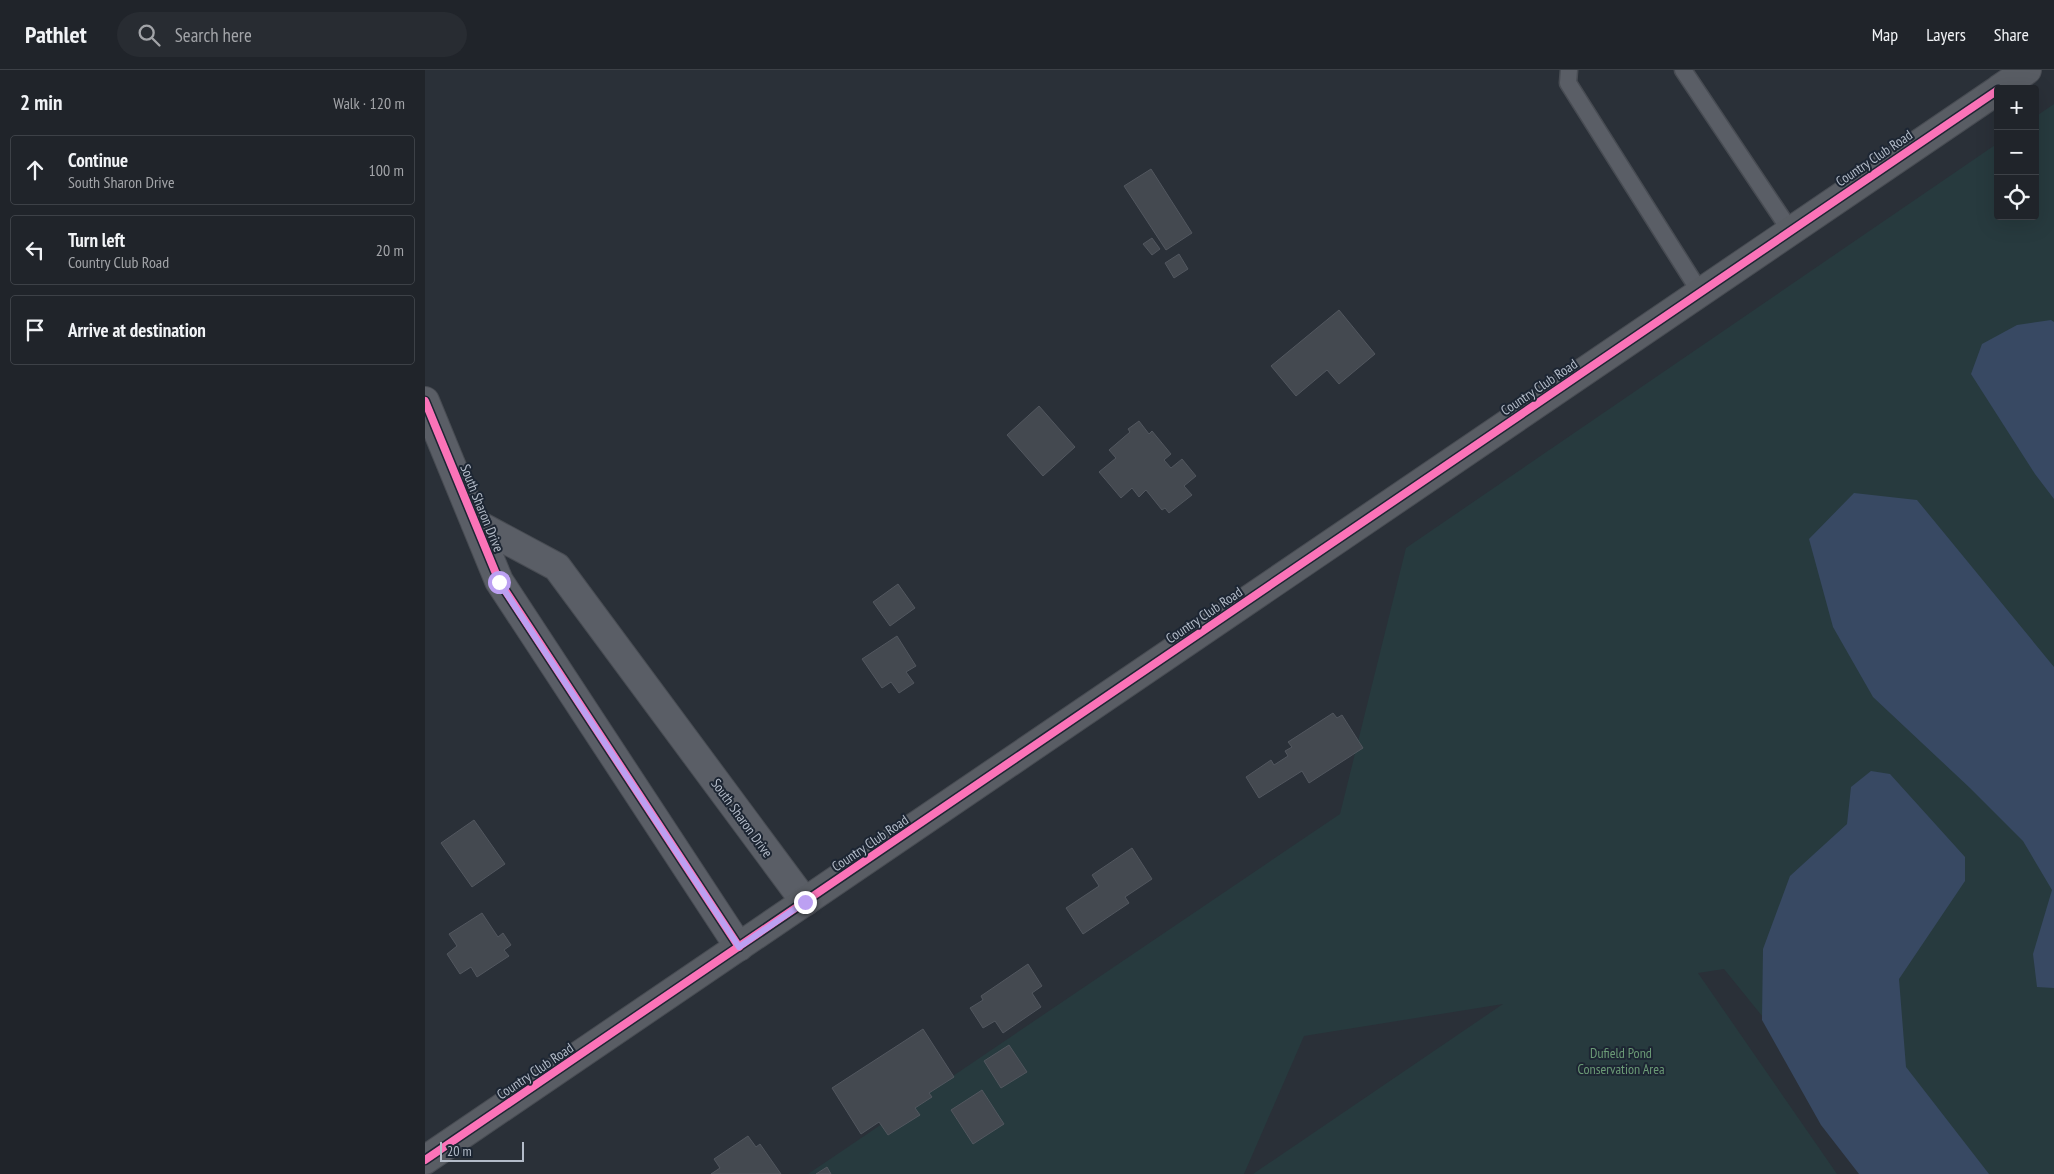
<!DOCTYPE html>
<meta charset="utf-8">
<style>
:root{--surface:#20242a;--page:#282c32;--text:#f1f3f6;--muted:#a2a4a8;--line:#3d4147}
body{margin:0;font-family:"PT Sans Narrow",sans-serif;background:var(--page);color:var(--text)}
.controls{position:absolute;right:15px;top:15px;display:grid;overflow:hidden;border-radius:5px;box-shadow:0 5px 20px #0002}
.controls button{width:45px;height:45px;display:grid;place-items:center;padding:0;border:0;border-bottom:1px solid var(--line);background:var(--surface);color:var(--text);font:25px sans-serif}
.scale{position:absolute;left:15px;bottom:12px;width:84px;box-sizing:border-box;padding-left:5px;border:2px solid #b4bcc9;border-top:0;font-size:14px;line-height:18px;white-space:nowrap;color:#b4bcc9;-webkit-text-stroke:4px #1d2633;paint-order:stroke}
.stop{position:absolute;width:15px;height:15px;margin:-11px;border:4px solid #bca0f2;border-radius:50%;background:#fff}
.stop.end{background:#bca0f2;border-color:#fff;box-shadow:0 1px 5px #0008}
.list{margin:0;padding:0;list-style:none}
h2{display:flex;justify-content:space-between;align-items:center;height:65px;margin:0;padding:0 20px;font-size:21px}
h2 small{font-size:16px;font-weight:400;color:var(--muted)}
.list li{display:grid;grid-template-columns:32px 1fr auto;gap:15px;align-items:center;box-sizing:border-box;height:70px;margin:0 10px 10px;padding:0 10px;border:1px solid var(--line);border-radius:5px}
.list b{display:block;font-size:19px;white-space:nowrap}
.list p{margin:0;font-size:16px;white-space:nowrap;color:var(--muted)}
.list em{font-size:16px;font-style:normal;color:var(--muted)}
.icon{flex:none;width:28px;height:28px;fill:none;stroke:currentColor;stroke-width:2;stroke-linecap:round;stroke-linejoin:round}
.map{position:relative;flex:none;width:1629px;height:1104px;overflow:hidden}
header{display:flex;align-items:center;gap:30px;box-sizing:border-box;height:70px;padding:0 25px;background:var(--surface);border-bottom:1px solid var(--line)}
header strong{font-size:24px}
nav{display:flex;gap:28px;margin-inline-start:auto;font-size:18px}
.search{width:350px;height:45px;background:var(--page);display:flex;align-items:center;gap:12px;box-sizing:border-box;padding:0 18px;border-radius:28px;color:var(--muted);font-size:19px}
main{display:flex}
aside{flex:1;background:var(--surface)}
.map>svg:first-child{display:block}
</style>
<header>
<strong>Pathlet</strong>
<div class="search"><svg class="icon" aria-label="search" viewBox="0 0 24 24"><circle cx="10" cy="10" r="6"/><path d="M15 15l6 6"/></svg>Search here</div>
<nav><a>Map</a><a>Layers</a><a>Share</a></nav>
</header>
<main>
<aside>
<h2>2 min<small>Walk · 120 m</small></h2>
<ul class="list">
<li><svg class="icon" aria-label="ahead" viewBox="0 0 24 24"><path d="M12 20V5M6 11l6-6 6 6"/></svg><div><b>Continue</b><p>South Sharon Drive</p></div><em>100 m</em></li>
<li><svg class="icon" aria-label="left" viewBox="0 0 24 24"><path d="M17 20v-9H6M10 6l-5 5 5 5"/></svg><div><b>Turn left</b><p>Country Club Road</p></div><em>20 m</em></li>
<li><svg class="icon" aria-label="arrive" viewBox="0 0 24 24"><path d="M6 21V4h12l-3 4 3 4H6"/></svg><div><b>Arrive at destination</b></div></li>
</ul>
</aside>
<div class="map">
<svg width="1629" height="1104" viewBox="0 0 1629 1104">
<rect width="100%" height="100%" fill="#2a3038"/>
<path fill="#273a3e" d="M 1629,34 L 1629,1104 L 1465,1104 L 1299,899 L 1273,903 L 1412,1104 L 828,1104 L 1078,934 L 879,966 L 819,1104 L 383,1104 L 915,744 L 981,478 L 1573,73 L 1573,146 L 1610,146 L 1610,47 Z"/>
<path fill="#384963" d="M 1626,250 L 1629,252 L 1629,429 L 1610,404 L 1546,304 L 1557,274 L 1592,255 Z
M 1429,423 L 1492,430 L 1629,597 L 1629,918 L 1612,917 L 1608,884 L 1627,820 L 1598,771 L 1545,718 L 1448,627 L 1408,557 L 1384,469 Z
M 1446,701 L 1465,704 L 1540,787 L 1540,811 L 1474,909 L 1481,997 L 1564,1104 L 1434,1104 L 1396,1055 L 1337,950 L 1338,879 L 1365,806 L 1422,754 L 1426,717 Z"/>
<path fill="#444950" stroke="#52575f" d="M 726,99 L 767,163 L 741,180 L 699,116 Z
M 727,168 L 735,179 L 727,185 L 718,174 Z
M 754,184 L 763,199 L 749,208 L 740,193 Z
M 914,240 L 950,284 L 914,314 L 902,300 L 871,326 L 846,296 Z
M 614,336 L 650,377 L 618,406 L 582,365 Z
M 714,351 L 724,364 L 727,361 L 746,384 L 739,390 L 746,398 L 757,389 L 771,406 L 759,416 L 767,425 L 744,443 L 740,438 L 737,440 L 721,420 L 714,427 L 707,418 L 696,428 L 674,402 L 691,388 L 684,380 L 705,362 L 703,359 Z
M 473,514 L 490,538 L 465,556 L 448,532 Z
M 472,566 L 491,596 L 481,602 L 489,613 L 474,623 L 466,612 L 457,618 L 437,589 Z
M 908,643 L 912,648 L 917,645 L 938,678 L 884,713 L 877,701 L 834,728 L 821,707 L 846,690 L 849,695 L 863,686 L 860,681 L 867,677 L 863,672 Z
M 49,750 L 80,794 L 47,817 L 16,773 Z
M 707,778 L 727,809 L 700,827 L 704,833 L 658,864 L 641,838 L 674,816 L 667,805 Z
M 57,843 L 73,867 L 78,863 L 86,875 L 79,880 L 84,886 L 52,907 L 46,897 L 35,904 L 22,884 L 32,876 L 24,864 Z
M 603,894 L 617,916 L 607,923 L 616,937 L 578,963 L 570,951 L 558,958 L 545,938 L 558,930 L 556,926 Z
M 498,959 L 529,1007 L 504,1023 L 507,1027 L 490,1038 L 495,1045 L 463,1065 L 454,1052 L 436,1064 L 407,1018 Z
M 584,975 L 602,1002 L 576,1018 L 559,991 Z
M 557,1020 L 579,1054 L 548,1074 L 526,1040 Z
M 323,1066 L 331,1077 L 335,1074 L 356,1104 L 286,1104 L 295,1098 L 289,1089 Z
M 402,1097 L 406,1104 L 391,1104 Z"/>
<g fill="none" stroke-linecap="round" stroke-linejoin="round">
<defs>
<path id="lane" d="M 1144,0 L 1143,13 L 1275,222
M 1258,0 L 1365,160"/>
<path id="street" d="M 0,331 L 74,511 L 314,877
M 50,453 L 132,497 L 380,832"/>
<path id="secondary" d="M 1574,19 L 1602,0
M 0,1090 L 1573,20"/>
</defs>
<use href="#lane" stroke="#484c53" stroke-width="19"/>
<use href="#street" stroke="#484c53" stroke-width="30"/>
<use href="#secondary" stroke="#484c53" stroke-width="30"/>
<use href="#lane" stroke="#5a5e66" stroke-width="16"/>
<use href="#street" stroke="#5a5e66" stroke-width="28"/>
<use href="#secondary" stroke="#595d64" stroke-width="28"/>
<defs>
<path id="cycleway" d="M 0,331 L 74,511 L 314,877
M 0,1090 L 1573,20"/>
</defs>
<use href="#cycleway" stroke="#1d2633" stroke-width="11"/>
<use href="#cycleway" stroke="#fb73b8" stroke-width="8"/>
</g>
<g fill="none" stroke-linecap="round" stroke-linejoin="round">
<path stroke="#bca0f2" stroke-width="6" d="M 74,512 L 314,877 L 380,832"/>
</g>
<g text-anchor="middle" stroke-width="4" stroke-linejoin="round" paint-order="stroke">
<g font-size="14" fill="#b4bcc9" stroke="#1d2633">
<text transform="translate(1449 88) rotate(-34)" y="5">Country Club Road</text>
<text transform="translate(1114 317) rotate(-34)" y="5">Country Club Road</text>
<text transform="translate(57 438) rotate(68)" y="5">South Sharon Drive</text>
<text transform="translate(779 545) rotate(-34)" y="5">Country Club Road</text>
<text transform="translate(317 748) rotate(54)" y="5">South Sharon Drive</text>
<text transform="translate(445 773) rotate(-34)" y="5">Country Club Road</text>
<text transform="translate(110 1001) rotate(-34)" y="5">Country Club Road</text>
</g>
<g font-size="14" fill="#6b9a76" stroke="#1d2633">
<text x="1196" y="988">Dufield Pond<tspan x="1196" dy="16">Conservation Area</tspan></text>
</g>
</g>
</svg>
<div class="controls">
<button>+</button>
<button>−</button>
<button><svg class="icon" aria-label="locate" viewBox="0 0 24 24"><circle cx="12" cy="12" r="6"/><path d="M12 2v4M12 18v4M2 12h4M18 12h4"/></svg></button>
</div>
<div class="scale">20 m</div>
<div class="stop" style="left:74px;top:512px"></div>
<div class="stop end" style="left:380px;top:832px"></div>
</div>
</main>
